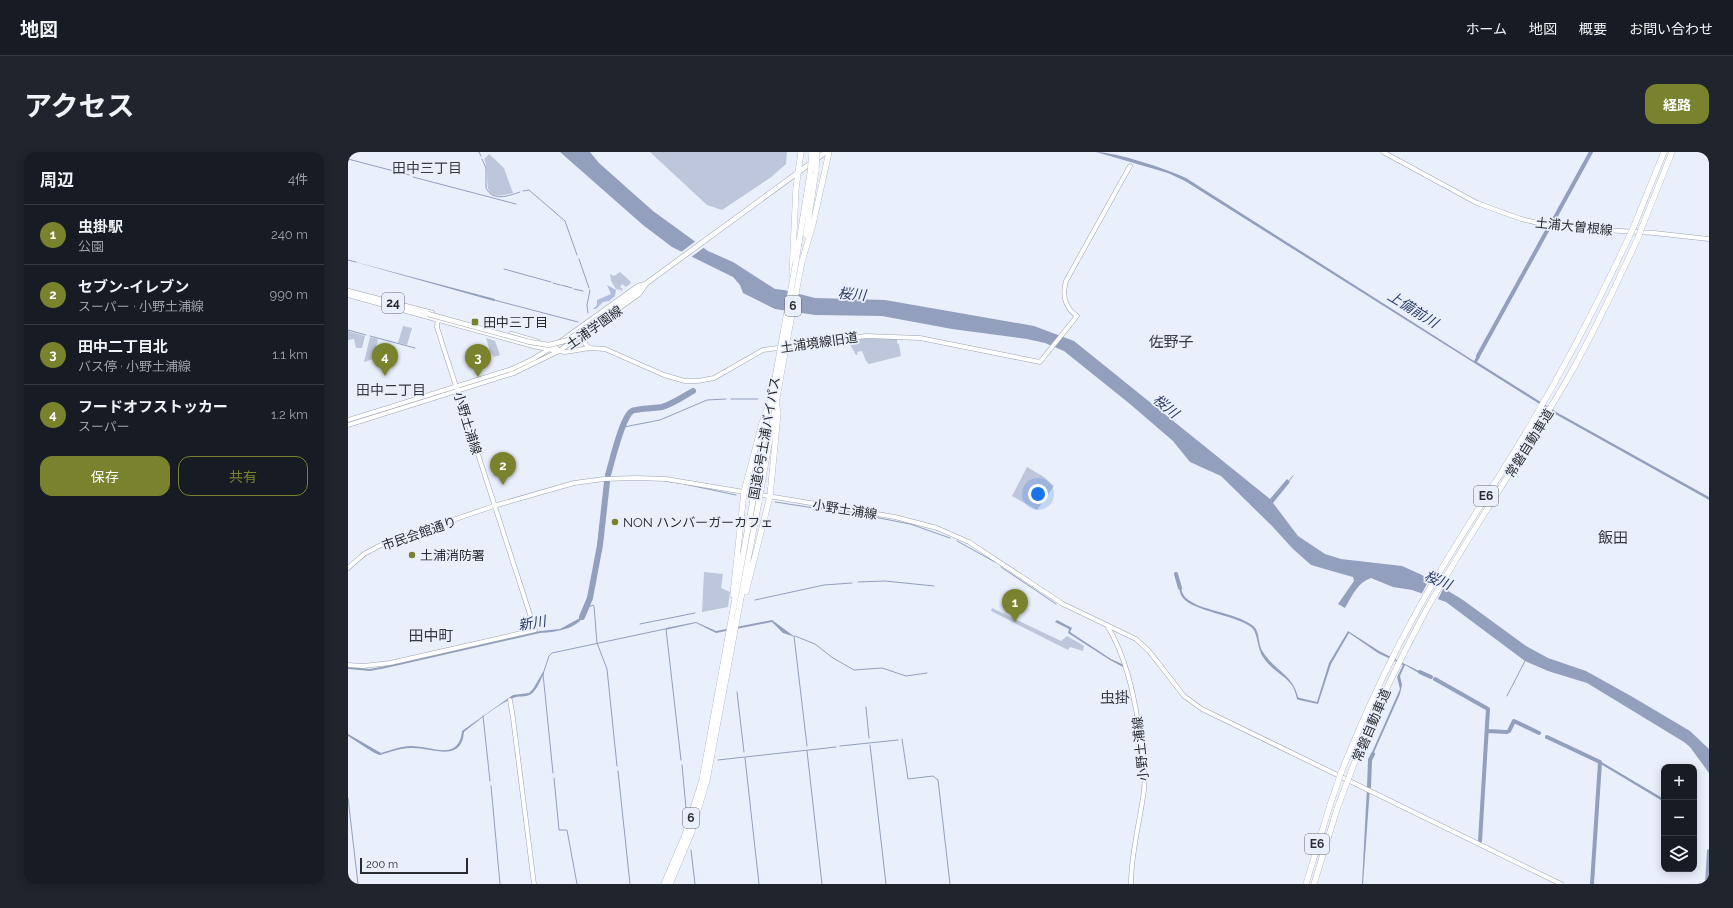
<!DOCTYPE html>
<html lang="ja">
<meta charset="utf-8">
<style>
:root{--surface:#171b24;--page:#20242c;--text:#f1f3f6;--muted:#9ea1a6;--line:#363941;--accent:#79822d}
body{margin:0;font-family:Raleway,"Noto Sans JP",sans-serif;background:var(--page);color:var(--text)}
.controls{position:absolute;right:12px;bottom:12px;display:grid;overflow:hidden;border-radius:8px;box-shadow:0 2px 10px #0003}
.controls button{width:36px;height:36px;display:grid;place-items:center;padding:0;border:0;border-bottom:1px solid var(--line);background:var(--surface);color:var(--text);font:20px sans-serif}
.scale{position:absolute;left:12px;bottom:10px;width:108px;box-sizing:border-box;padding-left:4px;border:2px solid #2a2c31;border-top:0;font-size:11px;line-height:14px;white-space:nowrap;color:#2a2c31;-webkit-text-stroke:3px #eaeffc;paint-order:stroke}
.you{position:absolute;left:690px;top:342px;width:14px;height:14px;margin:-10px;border:3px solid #fff;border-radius:50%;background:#1a73e8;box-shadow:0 0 0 6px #1a73e833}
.badge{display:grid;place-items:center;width:26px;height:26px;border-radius:50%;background:var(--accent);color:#fff;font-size:13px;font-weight:700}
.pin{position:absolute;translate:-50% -33px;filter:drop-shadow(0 1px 2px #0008)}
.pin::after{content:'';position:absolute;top:21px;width:14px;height:12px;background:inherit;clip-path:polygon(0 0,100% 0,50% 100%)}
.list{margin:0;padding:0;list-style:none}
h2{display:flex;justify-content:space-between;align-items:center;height:52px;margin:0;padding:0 16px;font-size:17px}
h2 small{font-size:13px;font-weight:400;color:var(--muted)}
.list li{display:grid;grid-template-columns:26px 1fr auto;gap:12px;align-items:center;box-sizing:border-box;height:60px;padding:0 16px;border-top:1px solid var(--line)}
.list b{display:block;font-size:15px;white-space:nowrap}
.list p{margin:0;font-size:13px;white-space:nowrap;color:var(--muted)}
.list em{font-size:13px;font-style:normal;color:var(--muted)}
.actions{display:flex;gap:8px;padding:12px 16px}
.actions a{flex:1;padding:9px 0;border:1px solid var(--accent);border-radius:12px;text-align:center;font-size:14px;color:var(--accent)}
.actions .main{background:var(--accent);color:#fff}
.icon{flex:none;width:22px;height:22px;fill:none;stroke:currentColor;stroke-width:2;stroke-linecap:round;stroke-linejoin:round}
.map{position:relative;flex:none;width:1361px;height:732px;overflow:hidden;border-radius:12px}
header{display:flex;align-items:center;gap:24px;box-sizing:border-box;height:56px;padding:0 20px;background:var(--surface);border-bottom:1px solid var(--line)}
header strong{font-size:19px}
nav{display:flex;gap:22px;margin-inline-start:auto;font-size:14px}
.intro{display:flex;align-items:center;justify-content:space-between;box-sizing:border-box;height:96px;padding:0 24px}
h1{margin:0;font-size:28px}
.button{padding:10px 18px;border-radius:12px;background:var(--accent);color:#fff;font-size:14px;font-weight:700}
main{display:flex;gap:24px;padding:0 24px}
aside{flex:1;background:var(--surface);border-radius:12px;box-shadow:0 2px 10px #0003}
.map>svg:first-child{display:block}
</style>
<header>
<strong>地図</strong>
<nav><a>ホーム</a><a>地図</a><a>概要</a><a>お問い合わせ</a></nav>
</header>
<div class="intro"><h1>アクセス</h1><a class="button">経路</a></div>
<main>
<aside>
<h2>周辺<small>4件</small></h2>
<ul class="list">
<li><span class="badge">1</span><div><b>虫掛駅</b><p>公園</p></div><em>240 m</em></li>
<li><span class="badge">2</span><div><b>セブン-イレブン</b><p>スーパー · 小野土浦線</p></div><em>990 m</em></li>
<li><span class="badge">3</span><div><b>田中二丁目北</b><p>バス停 · 小野土浦線</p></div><em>1.1 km</em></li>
<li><span class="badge">4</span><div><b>フードオフストッカー</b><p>スーパー</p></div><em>1.2 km</em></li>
</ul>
<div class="actions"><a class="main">保存</a><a>共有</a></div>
</aside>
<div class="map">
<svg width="1361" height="732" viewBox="0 0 1361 732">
<rect width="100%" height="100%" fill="#eaeffc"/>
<path fill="#bdc6da" d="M 302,0 L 439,0 L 438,12 L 422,26 L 374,58 L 359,53 Z
M 141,2 L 156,16 L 165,41 C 128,52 145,28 136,7 Z
M 272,120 L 282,129 L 283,131 L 278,135 L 274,132 L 272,135 L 275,137 L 273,140 L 273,138 L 268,137 L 263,129 L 262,122 L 266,124 Z
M 55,174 L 64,176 L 59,193 L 50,191 Z
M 0,179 L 17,184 L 14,196 L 8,196 L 6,187 L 0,188 Z
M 22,185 L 30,187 L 25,207 L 16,210 Z
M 518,185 L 549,186 L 549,191 L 551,192 L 553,204 L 521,212 L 518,209 L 514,199 L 509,200 L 510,202 L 508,203 L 499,187 Z
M 138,186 L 147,189 L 152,203 L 146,205 L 142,199 Z
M 679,315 L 696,325 L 706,334 L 689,358 L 664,344 Z
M 356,420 L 375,422 L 373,436 L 382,440 L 380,455 L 354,460 Z
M 644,456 L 713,489 L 719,484 L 736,494 L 735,499 L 722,495 L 720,498 L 643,459 Z"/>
<path fill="#b0bddc" d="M 259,133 L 268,138 L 267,144 L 261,149 L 255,150 L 248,157 L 245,157 L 249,153 L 249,148 L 263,142 Z"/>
<path fill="#929fbd" d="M 212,0 L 242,0 L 251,11 L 305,59 L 360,99 L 385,110 L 427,137 L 436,138 L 467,146 L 537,148 L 686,174 L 726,189 L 922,347 L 939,327 L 942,330 L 925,351 L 950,384 L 977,402 L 993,407 L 1054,414 L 1074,423 L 1115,448 L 1178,494 L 1200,506 L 1238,519 L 1283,544 L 1342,579 L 1361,597 L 1361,621 L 1342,595 L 1336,590 L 1239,531 L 1200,519 L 1177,509 L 1098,450 L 1064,438 L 1045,435 L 1023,426 C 1009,431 1004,444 997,456 L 990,452 L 1006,429 L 1005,425 L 963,413 L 945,397 L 924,374 L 873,324 L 842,310 L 825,289 L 782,252 L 716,199 L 697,191 L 679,187 L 604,177 L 534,164 L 467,163 L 427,157 L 395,141 L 392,133 L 385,125 L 324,95 L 295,73 Z
M 748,0 C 768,0 819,17 838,26 L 1126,209 L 1129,204 L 1132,205 L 1129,210 L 1210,261 L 1361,345 L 1361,348 L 1209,263 L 837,29 L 820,21 Z
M 0,108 L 147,147 L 146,149 Z
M 832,429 C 833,434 833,442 838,446 C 852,459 886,460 904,473 C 913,479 909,492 915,500 C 927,519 945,523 950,545 L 952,546 L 969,550 L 981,511 L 1000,479 L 1031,499 L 1077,522 L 1076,524 L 1057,513 L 1052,524 L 1054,533 L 1052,542 L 1023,607 L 1021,607 L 1052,537 L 1049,525 L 1055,513 L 1030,501 L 1001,481 L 983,512 L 970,552 L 951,548 L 949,547 C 948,543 947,539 945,535 C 940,525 923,518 915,505 C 909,496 910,480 903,475 C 887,463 845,459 835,446 C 831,441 831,435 832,429 Z
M 235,458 L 238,458 C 234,477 208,480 192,481 L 38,516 L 22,519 L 0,517 L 0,515 L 22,517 L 38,514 L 192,479 L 212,477 L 232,466 Z
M 424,468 L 447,485 L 435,481 L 424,470 L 368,481 L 348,471 L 317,478 L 318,476 L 348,470 L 368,479 Z
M 709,468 L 724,476 L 722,480 L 763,507 L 776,513 L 775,515 L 762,508 L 720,481 L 721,477 L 707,470 Z
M 195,520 L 196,521 C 192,528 190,537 183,542 C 177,546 170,543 165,546 C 147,554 131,568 116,580 C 113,612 84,595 63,596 C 52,596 42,600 32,603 C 26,602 7,588 0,584 L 0,582 L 33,601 C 43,598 53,594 63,594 C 84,594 111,610 114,579 L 165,543 L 181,541 L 185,537 Z
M 1252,609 L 1316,647 L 1316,650 L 1251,611 Z
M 1019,635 L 1022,635 L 1015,732 L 1014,732 Z"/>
<path fill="#eaeffc" d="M 349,88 L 358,94 L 342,106 L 332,101 Z
M 1082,426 L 1096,435 L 1089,449 L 1073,443 Z"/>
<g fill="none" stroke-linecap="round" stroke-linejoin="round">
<path stroke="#929fbd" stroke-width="1" d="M 131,0 L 133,4
M 0,7 L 61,23
M 134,7 L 138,16 L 138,36 C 145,50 160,44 172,40
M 65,25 L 168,52
M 175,39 L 181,38 L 217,69 L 229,103
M 231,107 L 241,136
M 0,108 L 8,110
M 156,117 L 203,130
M 205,131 L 212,133
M 213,133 L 224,136
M 226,137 L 235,139
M 146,148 L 230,170
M 240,161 L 239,153 L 242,138
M 0,178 L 18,183
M 22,184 L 67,196
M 383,247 L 410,247
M 276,275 L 312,268 L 359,248 L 378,247
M 317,329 L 330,331
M 940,330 L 945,324
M 336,332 L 388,343
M 427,350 L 513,363
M 521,364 L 562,372 L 602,386
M 609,389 L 647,410
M 653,415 L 708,452
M 510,430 L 537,429 L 586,434
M 407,448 L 476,433 L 504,431
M 237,457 L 245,453 L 246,454 L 249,491 L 259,517 L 269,614
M 292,472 L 347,461
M 318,477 L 333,608
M 446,484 L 459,594
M 447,484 L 467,492 L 485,506 L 506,518 L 534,516 L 558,524 L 579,521
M 195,522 L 201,504 L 204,501 L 317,477
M 195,522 L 205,621
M 389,540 L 396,600
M 1159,544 L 1177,509
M 518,555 L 521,586
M 135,564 L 142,629
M 554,587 L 560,627 L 585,624 L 590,628 L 602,732
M 522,593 L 538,732
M 492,594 L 550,588
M 459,599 L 474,732
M 397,606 L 411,732
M 370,608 L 488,595
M 334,613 L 338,656
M 270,619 L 282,732
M 206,626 L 211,678 L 219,678 L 229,732
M 143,634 L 152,732
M 0,646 L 10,732
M 343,698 L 347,732"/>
<path stroke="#929fbd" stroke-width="4" d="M 1204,71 L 1243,0
M 1130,204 L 1200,77
M 828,422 L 832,436
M 1072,520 L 1083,525
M 1087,527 L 1140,557 L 1132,689
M 1139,579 L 1159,580 L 1161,579 L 1166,569 L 1191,581
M 1199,585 L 1252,610 L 1244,732
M 1021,635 L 1022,608 L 1025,602
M 1359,732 L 1361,699"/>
<path stroke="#929fbd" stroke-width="6" d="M 260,323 C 264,310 274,265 284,259 C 287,257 308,256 314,255 C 325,252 336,244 345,239
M 234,465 L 242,446 L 252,393 L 259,330"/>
<defs>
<path id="secondary" d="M 1035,0 L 1129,51 L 1173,67 L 1207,75 L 1306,81 L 1361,87
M 238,181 L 236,190 L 239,194 L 242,196
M 0,268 L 164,217 L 185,207 L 206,194 L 211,199 L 217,200 L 242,196 L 257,197 L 316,223 L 337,229 L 350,229 L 366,226 L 415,198 L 518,184 L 572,186 L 692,210 L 729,164 C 717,156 714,143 718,129 L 782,14
M 0,273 L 166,221 L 211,199
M 0,416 L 16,402 L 37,391 L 146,354 L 226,331 L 256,327 L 288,326 L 318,327 L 547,365 L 589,376 L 621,390 L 715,452 L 788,487 L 801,499 L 836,544 L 854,557 L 1213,732
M 759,473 C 778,505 785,539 791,575 C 794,596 798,617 796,638 C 792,670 783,700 783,732
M 0,513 L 15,514 L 42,511 L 187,478 L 94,191 L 89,175 L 90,165
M 162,548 L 165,566 L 186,732"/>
<path id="primary" d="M 0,139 L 84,161
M 0,143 L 186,194 L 211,199 L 291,142 L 298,132
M 251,166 L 478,0
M 163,182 L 190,190
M 212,190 L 290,134 L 298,132"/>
<path id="highway" d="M 1286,74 L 1316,0
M 1294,75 L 1324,0
M 458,83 L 468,18
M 455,106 L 465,72 L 481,0
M 448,109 L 462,22
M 444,123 L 448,36 L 453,0
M 422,254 L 432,199
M 407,336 L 420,262
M 413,337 L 437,200
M 398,440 L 422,344 L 430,261 L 428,250
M 385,443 L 396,340 L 414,271 L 422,250
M 993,621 C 1016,563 1042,507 1073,452 C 1107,391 1147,333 1183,272 C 1219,211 1251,149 1281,85
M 1001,625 C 1023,567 1050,510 1080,455 C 1124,377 1175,304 1220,226 C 1246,181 1268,133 1290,86
M 316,732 L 337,683 L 354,628 L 405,348
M 322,732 L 343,682 L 359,628 L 411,349
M 958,732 L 982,653
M 966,732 L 989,657"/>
</defs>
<use href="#secondary" stroke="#9ca2ad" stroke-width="5"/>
<use href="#primary" stroke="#9ca2ad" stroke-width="5.5"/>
<use href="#highway" stroke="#9ca2ad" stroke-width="6"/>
<use href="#secondary" stroke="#fff" stroke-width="4"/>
<use href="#primary" stroke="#fff" stroke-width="4.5"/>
<use href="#highway" stroke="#fff" stroke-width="5.5"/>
<defs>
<path id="primary-bridge" d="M 80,162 L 182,190 L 201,193 L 220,188 L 251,166"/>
<path id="highway-bridge" d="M 468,18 L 469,0
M 462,22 L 464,1
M 1281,85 L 1286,74
M 1290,86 L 1294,75
M 432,199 L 448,109
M 437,200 L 454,109
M 405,348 L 407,336
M 411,349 L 413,337
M 982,653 L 993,621
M 989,657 L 1001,625"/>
</defs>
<use href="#primary-bridge" stroke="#9ca2ad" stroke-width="5.5" stroke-linecap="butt"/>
<use href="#highway-bridge" stroke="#9ca2ad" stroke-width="6" stroke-linecap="butt"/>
<use href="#primary-bridge" stroke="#fff" stroke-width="4.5"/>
<use href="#highway-bridge" stroke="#fff" stroke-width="5.5"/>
</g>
<g fill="#79822d" stroke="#eaeffc" stroke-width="1.5">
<rect x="123" y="166" width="8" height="8" rx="2"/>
<circle cx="267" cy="370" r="4"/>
<circle cx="64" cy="403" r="4"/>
</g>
<g text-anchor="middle" stroke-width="3.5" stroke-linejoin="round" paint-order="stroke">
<g fill="#eaeffc" stroke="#64666e" stroke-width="1">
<rect x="34" y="141" width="22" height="20" rx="3"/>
<rect x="437" y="144" width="16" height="20" rx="3"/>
<rect x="1126" y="334" width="24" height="20" rx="3"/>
<rect x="335" y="656" width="16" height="20" rx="3"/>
<rect x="957" y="682" width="24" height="20" rx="3"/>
</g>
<g font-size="12" font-weight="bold" fill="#2a2c31">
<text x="45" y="155">24</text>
<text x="445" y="158">6</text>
<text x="1138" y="348">E6</text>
<text x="343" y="670">6</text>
<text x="969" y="696">E6</text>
</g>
<g font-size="13" fill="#2a2c31" stroke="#eaeffc">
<text transform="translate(1226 74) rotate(6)" y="5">土浦大曽根線</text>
<text transform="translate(246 175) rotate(-35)" y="5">土浦学園線</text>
<text transform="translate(471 190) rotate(-8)" y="5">土浦境線旧道</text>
<text transform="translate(120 271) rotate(73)" y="5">小野土浦線</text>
<text transform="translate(416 286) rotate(-80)" y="5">国道6号土浦バイパス</text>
<text transform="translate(1181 291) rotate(-58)" y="5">常磐自動車道</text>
<text transform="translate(497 357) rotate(9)" y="5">小野土浦線</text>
<text transform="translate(71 381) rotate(-19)" y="5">市民会館通り</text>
<text transform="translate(1023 573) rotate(-67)" y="5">常磐自動車道</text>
<text transform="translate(792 597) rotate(-96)" y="5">小野土浦線</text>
</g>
<g font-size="13" fill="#2a2c31" stroke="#eaeffc" text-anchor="start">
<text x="135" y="175">田中三丁目</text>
<text x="275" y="375">NON ハンバーガーカフェ</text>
<text x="72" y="408">土浦消防署</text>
</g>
<g font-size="14" fill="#363a43" stroke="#eaeffc">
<text x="79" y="21">田中三丁目</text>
<text x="43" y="243">田中二丁目</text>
</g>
<g font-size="14" font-style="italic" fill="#2b3c66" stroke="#eaeffc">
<text transform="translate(504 142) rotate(5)" y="5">桜川</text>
<text transform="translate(1065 157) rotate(32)" y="5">上備前川</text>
<text transform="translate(818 254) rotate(39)" y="5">桜川</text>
<text transform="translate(1090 428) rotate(23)" y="5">桜川</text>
<text transform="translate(184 471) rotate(-10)" y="5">新川</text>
</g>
<g font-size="15" fill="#363a43" stroke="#eaeffc">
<text x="823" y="195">佐野子</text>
<text x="1265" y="391">飯田</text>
<text x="83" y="489">田中町</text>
<text x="767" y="551">虫掛</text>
</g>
</g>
</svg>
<div class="controls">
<button>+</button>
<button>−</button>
<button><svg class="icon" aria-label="layers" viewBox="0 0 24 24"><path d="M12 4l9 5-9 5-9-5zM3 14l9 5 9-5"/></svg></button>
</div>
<div class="scale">200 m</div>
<div class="you"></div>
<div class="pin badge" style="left:667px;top:470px">1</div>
<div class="pin badge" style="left:155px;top:333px">2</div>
<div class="pin badge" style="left:130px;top:225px">3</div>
<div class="pin badge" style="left:37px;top:224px">4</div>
</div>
</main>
